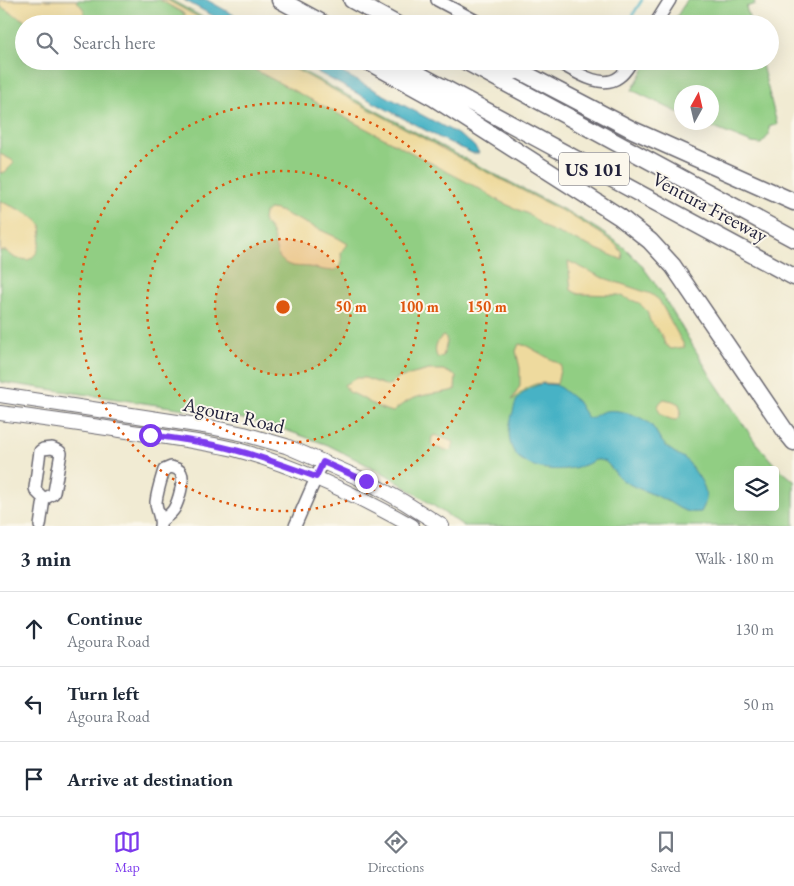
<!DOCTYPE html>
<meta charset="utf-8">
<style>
:root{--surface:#fff;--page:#f2f2f3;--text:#1f2937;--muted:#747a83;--line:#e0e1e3;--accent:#7c3aed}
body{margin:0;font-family:"EB Garamond",serif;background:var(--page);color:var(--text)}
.controls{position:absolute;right:15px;bottom:15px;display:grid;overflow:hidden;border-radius:5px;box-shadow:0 5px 20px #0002}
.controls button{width:45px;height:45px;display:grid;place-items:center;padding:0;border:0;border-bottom:1px solid var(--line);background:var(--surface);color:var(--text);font:25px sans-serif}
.compass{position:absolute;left:674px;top:85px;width:45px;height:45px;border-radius:50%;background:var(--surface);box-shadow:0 5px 20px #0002;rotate:8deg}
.stop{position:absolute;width:15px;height:15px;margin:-11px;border:4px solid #7c3aed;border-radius:50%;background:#fff}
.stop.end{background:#7c3aed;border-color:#fff;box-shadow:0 1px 5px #0008}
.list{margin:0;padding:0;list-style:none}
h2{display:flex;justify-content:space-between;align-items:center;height:65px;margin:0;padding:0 20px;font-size:21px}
h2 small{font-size:16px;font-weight:400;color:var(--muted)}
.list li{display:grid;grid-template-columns:32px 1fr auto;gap:15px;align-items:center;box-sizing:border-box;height:75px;padding:0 20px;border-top:1px solid var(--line)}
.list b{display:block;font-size:19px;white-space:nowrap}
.list p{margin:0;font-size:16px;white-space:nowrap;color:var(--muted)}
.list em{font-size:16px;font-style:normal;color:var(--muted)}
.icon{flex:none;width:28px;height:28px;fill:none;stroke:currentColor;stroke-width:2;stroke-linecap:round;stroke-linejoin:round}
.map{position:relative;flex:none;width:794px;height:526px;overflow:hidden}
.search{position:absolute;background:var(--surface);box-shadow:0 5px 20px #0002;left:15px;right:15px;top:15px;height:55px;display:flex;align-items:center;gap:12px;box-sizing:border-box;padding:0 18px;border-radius:28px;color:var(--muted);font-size:19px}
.sheet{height:290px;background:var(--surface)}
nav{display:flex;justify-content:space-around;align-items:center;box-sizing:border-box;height:70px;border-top:1px solid var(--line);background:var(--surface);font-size:14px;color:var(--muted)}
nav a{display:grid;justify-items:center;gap:2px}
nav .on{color:var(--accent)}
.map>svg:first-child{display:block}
</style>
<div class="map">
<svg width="794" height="526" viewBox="0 0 794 526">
<rect width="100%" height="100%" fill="#fbf7ec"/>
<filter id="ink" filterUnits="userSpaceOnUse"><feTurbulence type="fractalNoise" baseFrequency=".02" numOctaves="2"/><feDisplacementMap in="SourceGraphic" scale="10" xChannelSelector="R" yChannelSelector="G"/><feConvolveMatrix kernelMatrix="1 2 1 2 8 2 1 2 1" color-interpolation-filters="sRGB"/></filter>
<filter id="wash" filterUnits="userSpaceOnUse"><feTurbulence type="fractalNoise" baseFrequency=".0096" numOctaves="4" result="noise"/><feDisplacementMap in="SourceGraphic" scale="20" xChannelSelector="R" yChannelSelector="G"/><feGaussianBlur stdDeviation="1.12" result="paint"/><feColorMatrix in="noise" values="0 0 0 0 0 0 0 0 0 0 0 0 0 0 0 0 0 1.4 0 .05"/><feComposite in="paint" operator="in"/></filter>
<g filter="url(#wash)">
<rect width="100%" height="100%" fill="#f1ebd3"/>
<path fill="#91ce83" stroke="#5a785f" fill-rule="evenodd" d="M 0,0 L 171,0 L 215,24 L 24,24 L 24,61 L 284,61 L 469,161 L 570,213 L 599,230 L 626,249 L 640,263 L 659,289 L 712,378 L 756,443 L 774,464 L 794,481 L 794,526 L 464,526 L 387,475 L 328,445 L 277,427 L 226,415 L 0,382 ZM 738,470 L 775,470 L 775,507 L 738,507 Z
M 687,0 L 754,0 L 755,4 L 746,7 L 751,24 L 672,24 Z
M 649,61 L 761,61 L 777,124 L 769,127 L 769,135 L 761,144 L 752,143 L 701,123 L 712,122 L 712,92 L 682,92 L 681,114 L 632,90 Z"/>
<path fill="#eeda9e" stroke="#887e6c" d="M 0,0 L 76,0 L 84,10 L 84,16 L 79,24 L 31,24 L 13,14 L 0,6 Z
M 160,0 L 167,0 L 211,24 L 190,24 L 183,13 Z
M 238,61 L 280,61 L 469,163 L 570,215 L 600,233 L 615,244 L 622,252 L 623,260 L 546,228 L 528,214 L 501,202 L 480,189 Z
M 0,154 L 12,160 L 14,163 L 5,172 L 0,173 Z
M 0,201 C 10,206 36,215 41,225 C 42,229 41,237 40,241 C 39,250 36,256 28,260 L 15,258 L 6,251 L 0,251 Z
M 270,209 L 277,210 L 338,238 L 348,244 L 341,253 C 344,279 324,269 309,267 C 300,266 290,268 283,261 C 274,254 276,242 272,233 C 270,228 265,225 263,220 L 264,213 Z
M 568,261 L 601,277 L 651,294 L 659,300 L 685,347 L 671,349 L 665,344 L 661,334 L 650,321 L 647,311 L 639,303 L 619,295 L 578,294 L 571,290 Z
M 443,336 L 446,338 L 447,342 L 443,356 L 438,358 C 433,351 436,340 443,336 Z
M 519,344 L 527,346 L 561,365 L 557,384 C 532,381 531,385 512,400 L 520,386 L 520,368 L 516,351 Z
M 429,370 L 443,370 L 456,376 L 455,390 C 430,396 414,392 393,412 C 376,409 364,397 349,392 L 344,385 L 356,378 L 365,378 L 388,386 L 398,378 Z
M 664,399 L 673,401 L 679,404 L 681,411 L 679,418 L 676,420 C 664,419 650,409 664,399 Z
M 435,435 L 454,442 L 452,450 L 447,451 L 434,447 L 431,444 L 432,437 Z"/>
<path fill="#47b2c5" stroke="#346a80" d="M 184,0 L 207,0 L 250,24 L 228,24 Z
M 297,61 L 320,61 L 454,132 C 463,138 474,143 479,153 L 472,153 L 440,138 Z
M 542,384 L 556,385 L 562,389 L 577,401 L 587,417 L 592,418 C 595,416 599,413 602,412 C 616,407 643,416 652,426 C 657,432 659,439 665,445 C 671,451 677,454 684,458 C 688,461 691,466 694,470 C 704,484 711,495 701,512 C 696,512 692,513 686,511 C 678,509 671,502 663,499 C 650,492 633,488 621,479 C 615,474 611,467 606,462 C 604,461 600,460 599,460 C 594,459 589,464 585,465 C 567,471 542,472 525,462 C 507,452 507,432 512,415 C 514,410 514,405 517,400 C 522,392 533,386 542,384 Z"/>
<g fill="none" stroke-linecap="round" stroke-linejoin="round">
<path stroke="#47b2c5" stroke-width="2.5" d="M 627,24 L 642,0"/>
</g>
</g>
<g filter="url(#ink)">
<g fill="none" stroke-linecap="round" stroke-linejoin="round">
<defs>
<path id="minor" d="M 437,0 L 482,24
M 655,24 L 670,0
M 556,61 C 573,70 601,91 619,77 C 625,73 628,67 632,61
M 52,448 L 59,451 L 61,453 L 54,492 L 53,494 L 44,499 L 36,491 L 35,488 L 40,451 L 43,449 Z
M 40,526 L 44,499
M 160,526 C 162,517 156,511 156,502 C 157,492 161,480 164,470 L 171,467 C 175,468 179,469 181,473 C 185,480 178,502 174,509 C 171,514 166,517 162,520
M 295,526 L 323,462"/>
<path id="major" d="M 0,395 L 210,427 L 244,434 L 286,446 L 323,462 L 366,481 L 404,502 L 442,526
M 0,413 C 47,419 93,426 140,433 C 171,438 203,442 234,449 C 297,466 355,494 412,526"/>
<path id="highway" d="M 280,0 L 324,24
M 352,0 L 396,24
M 367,61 L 434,98 L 620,217 L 650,241 L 673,266 L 786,432 L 794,442
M 394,61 L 794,277
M 465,61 L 794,239
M 486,71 L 520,71 L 633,130 L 794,202"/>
</defs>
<use href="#minor" stroke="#6a6870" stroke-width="14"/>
<use href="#major" stroke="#6a6870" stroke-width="16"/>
<use href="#highway" stroke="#6a6870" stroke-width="19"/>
<use href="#minor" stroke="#fff" stroke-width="11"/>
<use href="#major" stroke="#fff" stroke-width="14"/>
<use href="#highway" stroke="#fff" stroke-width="16"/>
</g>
</g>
<g fill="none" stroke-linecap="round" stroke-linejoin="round" filter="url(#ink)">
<path stroke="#7c3aed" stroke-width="6" d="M 150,435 C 179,439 207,442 235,450 C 262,457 289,467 316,477 L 323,462 L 366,481"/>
</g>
<circle cx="283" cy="307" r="68" fill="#de560e" fill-opacity=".12"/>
<g fill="none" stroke="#de560e" stroke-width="2.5" stroke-dasharray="2.5 5">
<circle cx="283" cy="307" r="68"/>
<circle cx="283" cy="307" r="136"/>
<circle cx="283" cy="307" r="204"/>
</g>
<g text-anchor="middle" stroke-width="4" stroke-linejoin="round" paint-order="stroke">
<rect fill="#fbf7ec" stroke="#636270" stroke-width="1" x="559" y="152.5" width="70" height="33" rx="4"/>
<g font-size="19" font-weight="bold" fill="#22223b">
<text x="594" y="176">US 101</text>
</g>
<g font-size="20" fill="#22223b" stroke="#fbf7ec">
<text transform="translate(710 207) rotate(28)" y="7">Ventura Freeway</text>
<text transform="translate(234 415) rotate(13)" y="7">Agoura Road</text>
</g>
</g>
<circle cx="283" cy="307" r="8" fill="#de560e" stroke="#fbf7ec" stroke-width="2.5"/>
<g font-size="15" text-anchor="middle" font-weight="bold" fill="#de560e" stroke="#fbf7ec" stroke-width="4" stroke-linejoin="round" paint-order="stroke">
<text x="351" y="312">50 m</text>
<text x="419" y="312">100 m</text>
<text x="487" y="312">150 m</text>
</g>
</svg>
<div class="controls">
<button><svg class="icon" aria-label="layers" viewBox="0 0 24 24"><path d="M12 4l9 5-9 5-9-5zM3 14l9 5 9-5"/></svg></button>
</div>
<svg class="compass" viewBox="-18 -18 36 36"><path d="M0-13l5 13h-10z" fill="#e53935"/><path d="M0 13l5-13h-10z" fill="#747a83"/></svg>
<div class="stop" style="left:150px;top:435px"></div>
<div class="stop end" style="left:366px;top:481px"></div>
<div class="search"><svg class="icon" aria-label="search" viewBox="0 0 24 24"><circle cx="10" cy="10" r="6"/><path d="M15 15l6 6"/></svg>Search here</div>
</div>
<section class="sheet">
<h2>3 min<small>Walk · 180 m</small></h2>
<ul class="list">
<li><svg class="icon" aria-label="ahead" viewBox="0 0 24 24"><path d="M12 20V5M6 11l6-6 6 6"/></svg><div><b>Continue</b><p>Agoura Road</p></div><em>130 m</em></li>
<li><svg class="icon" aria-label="left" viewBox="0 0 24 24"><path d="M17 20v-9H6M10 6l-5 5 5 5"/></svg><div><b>Turn left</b><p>Agoura Road</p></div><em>50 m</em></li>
<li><svg class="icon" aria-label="arrive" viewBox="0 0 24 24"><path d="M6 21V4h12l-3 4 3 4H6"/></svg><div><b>Arrive at destination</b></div></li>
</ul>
</section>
<nav>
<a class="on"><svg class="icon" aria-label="map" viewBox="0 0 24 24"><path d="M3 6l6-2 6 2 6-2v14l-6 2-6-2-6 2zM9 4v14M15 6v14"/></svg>Map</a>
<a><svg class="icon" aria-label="directions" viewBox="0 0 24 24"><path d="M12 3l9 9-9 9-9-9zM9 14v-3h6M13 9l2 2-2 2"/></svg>Directions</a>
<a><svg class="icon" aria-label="saved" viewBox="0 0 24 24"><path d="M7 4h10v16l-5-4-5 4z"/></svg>Saved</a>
</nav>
